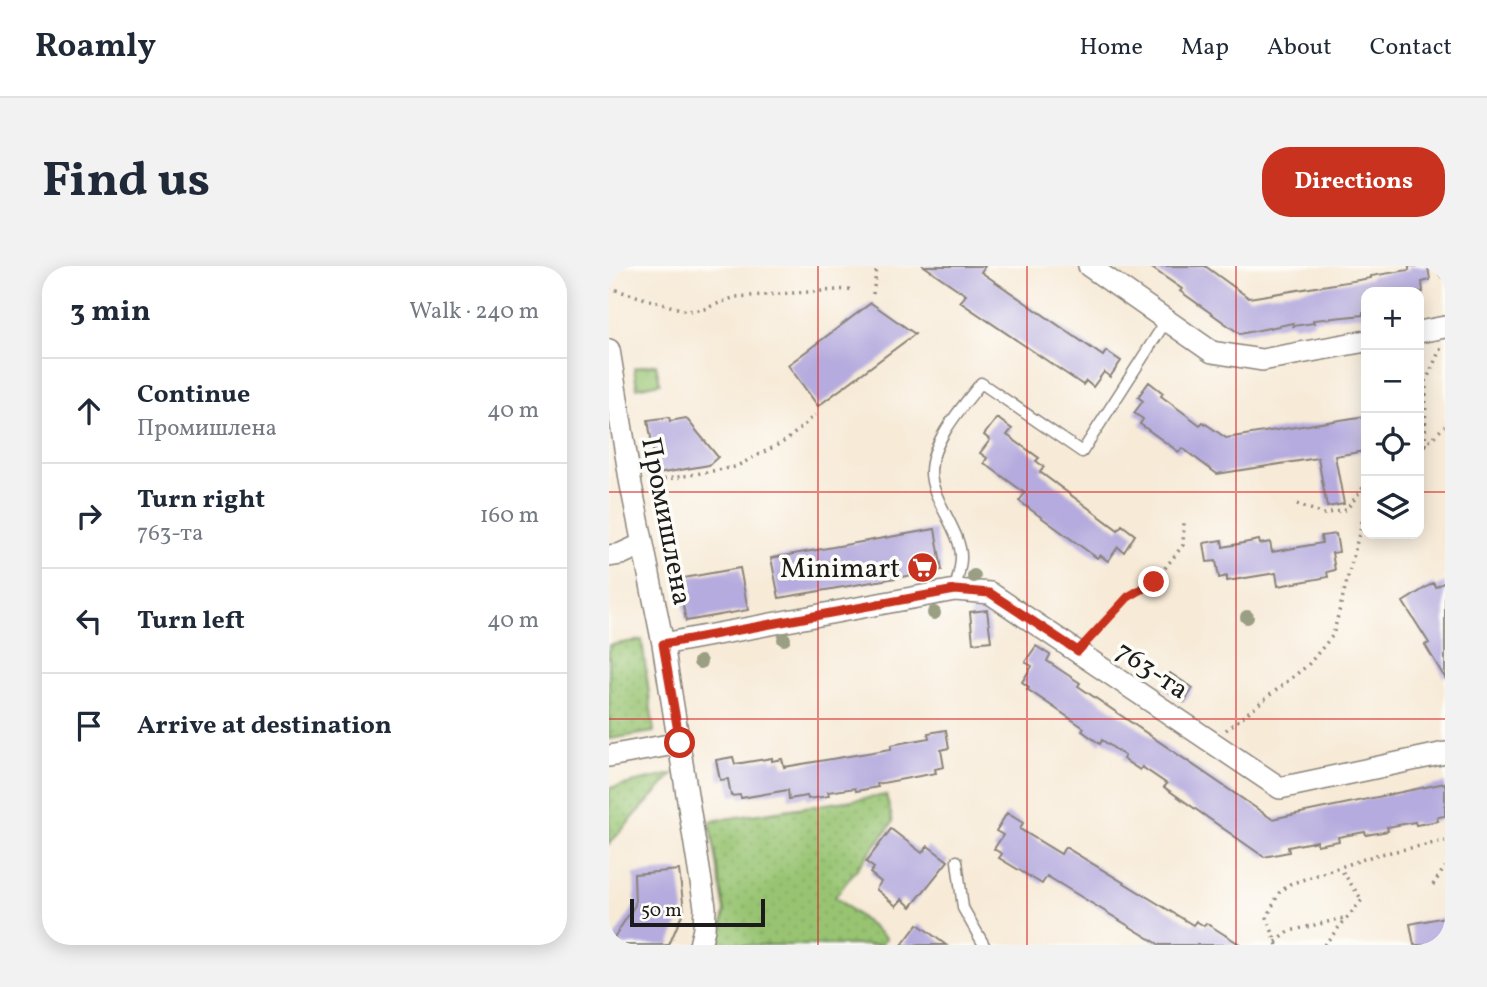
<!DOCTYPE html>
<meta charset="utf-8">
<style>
:root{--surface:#fff;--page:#f2f2f3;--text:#1f2937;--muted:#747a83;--line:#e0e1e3;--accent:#c8321e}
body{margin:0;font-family:Vollkorn,serif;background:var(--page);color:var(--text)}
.controls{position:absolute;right:21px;top:21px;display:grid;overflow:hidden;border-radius:14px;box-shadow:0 4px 18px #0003}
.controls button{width:63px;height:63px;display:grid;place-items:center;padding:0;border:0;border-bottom:2px solid var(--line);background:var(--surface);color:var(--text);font:35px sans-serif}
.scale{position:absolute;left:21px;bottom:18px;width:135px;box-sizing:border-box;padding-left:7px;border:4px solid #1c1c1c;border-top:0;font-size:19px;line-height:24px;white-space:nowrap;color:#1c1c1c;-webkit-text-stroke:5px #fdfcf7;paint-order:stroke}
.stop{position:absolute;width:21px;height:21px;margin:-16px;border:5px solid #c8321e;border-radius:50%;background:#fff}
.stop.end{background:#c8321e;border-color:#fff;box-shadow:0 2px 7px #0008}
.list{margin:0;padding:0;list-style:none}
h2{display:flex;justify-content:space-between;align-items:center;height:91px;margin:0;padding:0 28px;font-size:30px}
h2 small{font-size:23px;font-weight:400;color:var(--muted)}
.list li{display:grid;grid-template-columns:46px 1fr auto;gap:21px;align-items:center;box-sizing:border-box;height:105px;padding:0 28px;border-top:2px solid var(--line)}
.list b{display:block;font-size:26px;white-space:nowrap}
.list p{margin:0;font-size:23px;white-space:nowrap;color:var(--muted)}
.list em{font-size:23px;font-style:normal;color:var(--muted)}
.icon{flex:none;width:38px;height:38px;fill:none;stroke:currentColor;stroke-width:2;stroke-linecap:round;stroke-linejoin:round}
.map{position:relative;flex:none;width:836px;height:679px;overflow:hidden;border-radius:28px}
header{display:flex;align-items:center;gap:42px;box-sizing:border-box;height:98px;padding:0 35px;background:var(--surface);border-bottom:2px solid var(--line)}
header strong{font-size:33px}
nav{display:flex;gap:38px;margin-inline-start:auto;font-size:24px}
.intro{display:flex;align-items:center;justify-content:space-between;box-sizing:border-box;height:168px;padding:0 42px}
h1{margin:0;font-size:49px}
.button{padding:18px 32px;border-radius:28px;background:var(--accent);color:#fff;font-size:24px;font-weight:700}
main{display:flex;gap:42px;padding:0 42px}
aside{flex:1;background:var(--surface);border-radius:28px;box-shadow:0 4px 18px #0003}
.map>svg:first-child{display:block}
</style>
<header>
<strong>Roamly</strong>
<nav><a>Home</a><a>Map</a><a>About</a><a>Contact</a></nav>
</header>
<div class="intro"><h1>Find us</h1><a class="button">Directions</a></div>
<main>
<aside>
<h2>3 min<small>Walk · 240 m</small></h2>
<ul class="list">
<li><svg class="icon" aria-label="ahead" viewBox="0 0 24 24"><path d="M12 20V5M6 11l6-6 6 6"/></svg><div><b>Continue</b><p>Промишлена</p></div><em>40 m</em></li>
<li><svg class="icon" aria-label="right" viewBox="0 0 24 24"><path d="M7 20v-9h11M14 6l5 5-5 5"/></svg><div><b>Turn right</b><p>763-та</p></div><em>160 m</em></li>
<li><svg class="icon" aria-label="left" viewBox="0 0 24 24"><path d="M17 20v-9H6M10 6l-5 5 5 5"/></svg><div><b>Turn left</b></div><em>40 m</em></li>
<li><svg class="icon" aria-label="arrive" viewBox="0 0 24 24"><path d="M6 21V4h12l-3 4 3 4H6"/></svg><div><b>Arrive at destination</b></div></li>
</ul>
</aside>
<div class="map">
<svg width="836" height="679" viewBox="0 0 836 679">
<defs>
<pattern id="grass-dots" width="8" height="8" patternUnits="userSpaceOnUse" patternTransform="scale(1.75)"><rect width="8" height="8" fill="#98c472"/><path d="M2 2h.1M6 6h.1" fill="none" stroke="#82a862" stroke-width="1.8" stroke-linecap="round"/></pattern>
<pattern id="park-crowns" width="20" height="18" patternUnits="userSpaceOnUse" patternTransform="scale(1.75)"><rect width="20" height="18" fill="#98c472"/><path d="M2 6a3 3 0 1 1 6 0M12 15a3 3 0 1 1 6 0" fill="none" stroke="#82a862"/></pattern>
</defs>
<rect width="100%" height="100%" fill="#fdfcf7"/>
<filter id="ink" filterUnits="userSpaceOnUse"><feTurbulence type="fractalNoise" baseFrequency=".0143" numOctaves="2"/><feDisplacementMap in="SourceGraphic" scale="14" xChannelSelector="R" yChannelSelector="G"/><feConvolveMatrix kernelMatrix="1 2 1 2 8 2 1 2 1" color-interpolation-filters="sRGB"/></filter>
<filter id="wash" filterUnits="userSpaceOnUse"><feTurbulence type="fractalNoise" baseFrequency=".00686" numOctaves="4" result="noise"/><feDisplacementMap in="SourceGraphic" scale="28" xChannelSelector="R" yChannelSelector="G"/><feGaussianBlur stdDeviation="1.57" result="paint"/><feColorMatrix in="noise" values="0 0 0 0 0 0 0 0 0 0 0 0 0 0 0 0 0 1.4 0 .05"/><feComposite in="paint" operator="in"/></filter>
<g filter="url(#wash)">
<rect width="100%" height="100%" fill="#f7ead7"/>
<path fill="url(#grass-dots)" stroke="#5a7047" stroke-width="2" d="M 33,374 L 45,466 L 0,473 L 0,379 Z
M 64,508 L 0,578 L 0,522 Z
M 277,529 L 284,556 L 226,631 L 277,672 L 272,679 L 110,679 L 116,645 L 101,555 Z"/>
<path fill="url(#park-crowns)" stroke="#5a7047" stroke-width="2" d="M 47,98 L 51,117 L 28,122 L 25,102 Z"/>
<g id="blocks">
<path fill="#b5abde" d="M 315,0 L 376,0 L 372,6 L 494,90 L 497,85 L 512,95 L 501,111 L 495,106 L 484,121 L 477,115 L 474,119 L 351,36 L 357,29 Z
M 540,0 L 596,0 L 640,32 L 762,12 L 762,10 L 800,4 L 800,0 L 819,0 L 821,14 L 813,16 L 814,26 L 757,26 L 757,46 L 754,46 L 754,49 L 704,54 L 705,57 L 684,60 L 684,57 L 631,68 L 571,25 L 573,23 Z
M 262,37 L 306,68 L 209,140 L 179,99 Z
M 540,116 L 554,127 L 552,130 L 591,159 L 594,156 L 617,172 L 757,150 L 757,185 L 726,190 L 735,238 L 718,241 L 709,192 L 608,208 L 573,182 L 570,186 L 531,158 L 534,153 L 525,147 L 534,135 L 529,131 Z
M 60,151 L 61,155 L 77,152 L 109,191 L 100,199 L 48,208 L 39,154 Z
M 388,152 L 403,163 L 398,169 L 430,192 L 427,195 L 435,201 L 431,206 L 509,264 L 513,259 L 526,269 L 515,286 L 509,281 L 499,295 L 491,289 L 488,292 L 410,235 L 416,227 L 375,197 L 378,192 L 371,187 L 381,174 L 375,169 Z
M 326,263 L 333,304 L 170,332 L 162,292 Z
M 727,268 L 730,286 L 723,287 L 726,304 L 718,306 L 719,311 L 669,320 L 667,307 L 618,315 L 618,310 L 610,312 L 607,295 L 598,296 L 595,277 L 613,274 L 614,281 L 650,274 L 651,278 L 661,276 L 663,286 L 713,277 L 712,270 Z
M 131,302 L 139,344 L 77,355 L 69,313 Z
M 836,316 L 836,412 L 816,379 L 820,377 L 794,336 L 824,317 L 827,321 Z
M 378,344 L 382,375 L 364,377 L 361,346 Z
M 427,380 L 441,389 L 438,395 L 471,417 L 469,420 L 663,553 L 836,517 L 836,550 L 828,551 L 829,555 L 807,559 L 806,556 L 778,561 L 779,565 L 757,569 L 756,566 L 729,571 L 730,575 L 708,579 L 708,575 L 679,581 L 680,586 L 655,591 L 555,521 L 558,518 L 533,501 L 531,504 L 514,493 L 516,490 L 493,474 L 491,478 L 473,465 L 475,462 L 418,423 L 420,421 L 413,416 L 423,400 L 416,396 Z
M 561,407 L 584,422 L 575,436 L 553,421 Z
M 337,464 L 340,482 L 332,484 L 335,501 L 326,503 L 327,507 L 268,518 L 269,521 L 247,525 L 246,522 L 219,526 L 220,530 L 199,533 L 198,530 L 180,533 L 179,524 L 132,532 L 131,529 L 122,530 L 119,513 L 111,514 L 107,494 L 124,491 L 126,498 L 163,492 L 163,495 L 173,493 L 175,501 L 282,483 L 282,479 L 320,472 L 319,467 Z
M 398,547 L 414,557 L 411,563 L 452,588 L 456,581 L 584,659 L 587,655 L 595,660 L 597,657 L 632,679 L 551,679 L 438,610 L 433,618 L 390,592 L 393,588 L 385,583 L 394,569 L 387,565 Z
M 282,563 L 313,587 L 319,580 L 339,595 L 302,641 L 293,633 L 287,640 L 267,623 L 272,616 L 261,607 L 265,602 L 257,596 Z
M 70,604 L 75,644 L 60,679 L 0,679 L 26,639 L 25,608 Z
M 836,651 L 836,679 L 805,679 L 801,658 Z
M 309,658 L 337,679 L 293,679 Z"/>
</g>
</g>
<g filter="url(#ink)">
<use href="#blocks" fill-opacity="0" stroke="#8a837a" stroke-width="2"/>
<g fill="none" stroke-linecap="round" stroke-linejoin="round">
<defs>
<path id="lane" d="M 835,0 L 836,7
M 346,324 C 348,313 352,302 352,292 C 353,266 321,232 322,205 C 323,174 354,140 372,117 L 473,186 L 557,55
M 348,595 L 354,642 L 375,679"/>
<path id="street" d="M 480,0 L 603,86 L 653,94 L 757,75
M 810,66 L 836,61
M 0,84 L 22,219 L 54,378 L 96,641 L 95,663 L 91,679
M 0,290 L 12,288 L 34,278
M 54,378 L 346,324 L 381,327 L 671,522 L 836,487
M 0,490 L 71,477"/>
</defs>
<use href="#lane" stroke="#8a837a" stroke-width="13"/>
<use href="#street" stroke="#8a837a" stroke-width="24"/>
<path stroke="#8a837a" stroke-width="3.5" stroke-dasharray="2 5" stroke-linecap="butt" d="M 0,22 L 78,45 L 95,43 L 126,31 L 243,23
M 264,28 L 268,0
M 816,179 L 817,115 L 833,79
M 810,185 L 836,160
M 41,216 L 126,201 L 178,174 L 206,149
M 688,238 L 715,248 L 737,244 L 757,218
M 480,373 L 519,331 L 545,316 L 574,279 L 575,257
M 617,464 L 699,399 L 724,369 L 753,256 L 757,250
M 824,619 L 836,601
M 667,676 L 681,665 L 735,652
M 668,679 L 658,651 L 670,627 L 681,618 L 767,589 L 836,575
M 715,679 L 753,634 L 731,602"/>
<use href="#lane" stroke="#fff" stroke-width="10"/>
<use href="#street" stroke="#fff" stroke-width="21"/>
</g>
<g fill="#9a9e83">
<circle cx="365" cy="310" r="7"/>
<circle cx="325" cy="347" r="7"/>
<circle cx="638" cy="351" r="7"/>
<circle cx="175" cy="373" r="7"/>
<circle cx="91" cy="396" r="7"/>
</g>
</g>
<g fill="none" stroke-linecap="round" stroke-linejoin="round" filter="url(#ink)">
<path stroke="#c8321e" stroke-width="9" d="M 71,477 L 54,378 L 346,324 L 381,327 L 469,385 L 519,331 L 545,316"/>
</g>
<path fill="none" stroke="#d62828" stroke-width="2" stroke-opacity="0.55" d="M 209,0 L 209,679M 418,0 L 418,679M 627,0 L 627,679M 0,226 L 757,226M 810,226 L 836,226M 0,453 L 836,453"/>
<defs>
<symbol id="supermarket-disc" viewBox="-11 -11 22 22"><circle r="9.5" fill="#c8321e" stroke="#fdfcf7"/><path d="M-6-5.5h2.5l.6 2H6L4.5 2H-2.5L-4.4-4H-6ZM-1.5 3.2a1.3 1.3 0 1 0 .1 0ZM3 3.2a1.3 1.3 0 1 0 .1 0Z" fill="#fff"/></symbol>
</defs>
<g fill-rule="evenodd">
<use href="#supermarket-disc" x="296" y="284" width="35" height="35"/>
</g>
<g text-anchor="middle" stroke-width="7" stroke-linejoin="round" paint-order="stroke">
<g font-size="28" fill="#1c1c1c" stroke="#fdfcf7">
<text transform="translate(59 255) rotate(79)" y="10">Промишлена</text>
<text transform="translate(544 403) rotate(34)" y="10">763-та</text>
</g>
<g font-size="28" fill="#1c1c1c" stroke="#fdfcf7" text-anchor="end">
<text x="291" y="311">Minimart</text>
</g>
</g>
</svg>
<div class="controls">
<button>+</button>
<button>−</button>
<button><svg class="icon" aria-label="locate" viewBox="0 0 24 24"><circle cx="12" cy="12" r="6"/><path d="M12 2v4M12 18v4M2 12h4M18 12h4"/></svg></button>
<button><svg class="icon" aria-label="layers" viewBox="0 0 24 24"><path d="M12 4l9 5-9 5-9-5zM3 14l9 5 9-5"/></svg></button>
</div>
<div class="scale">50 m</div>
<div class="stop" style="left:71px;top:477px"></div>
<div class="stop end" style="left:545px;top:316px"></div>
</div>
</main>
